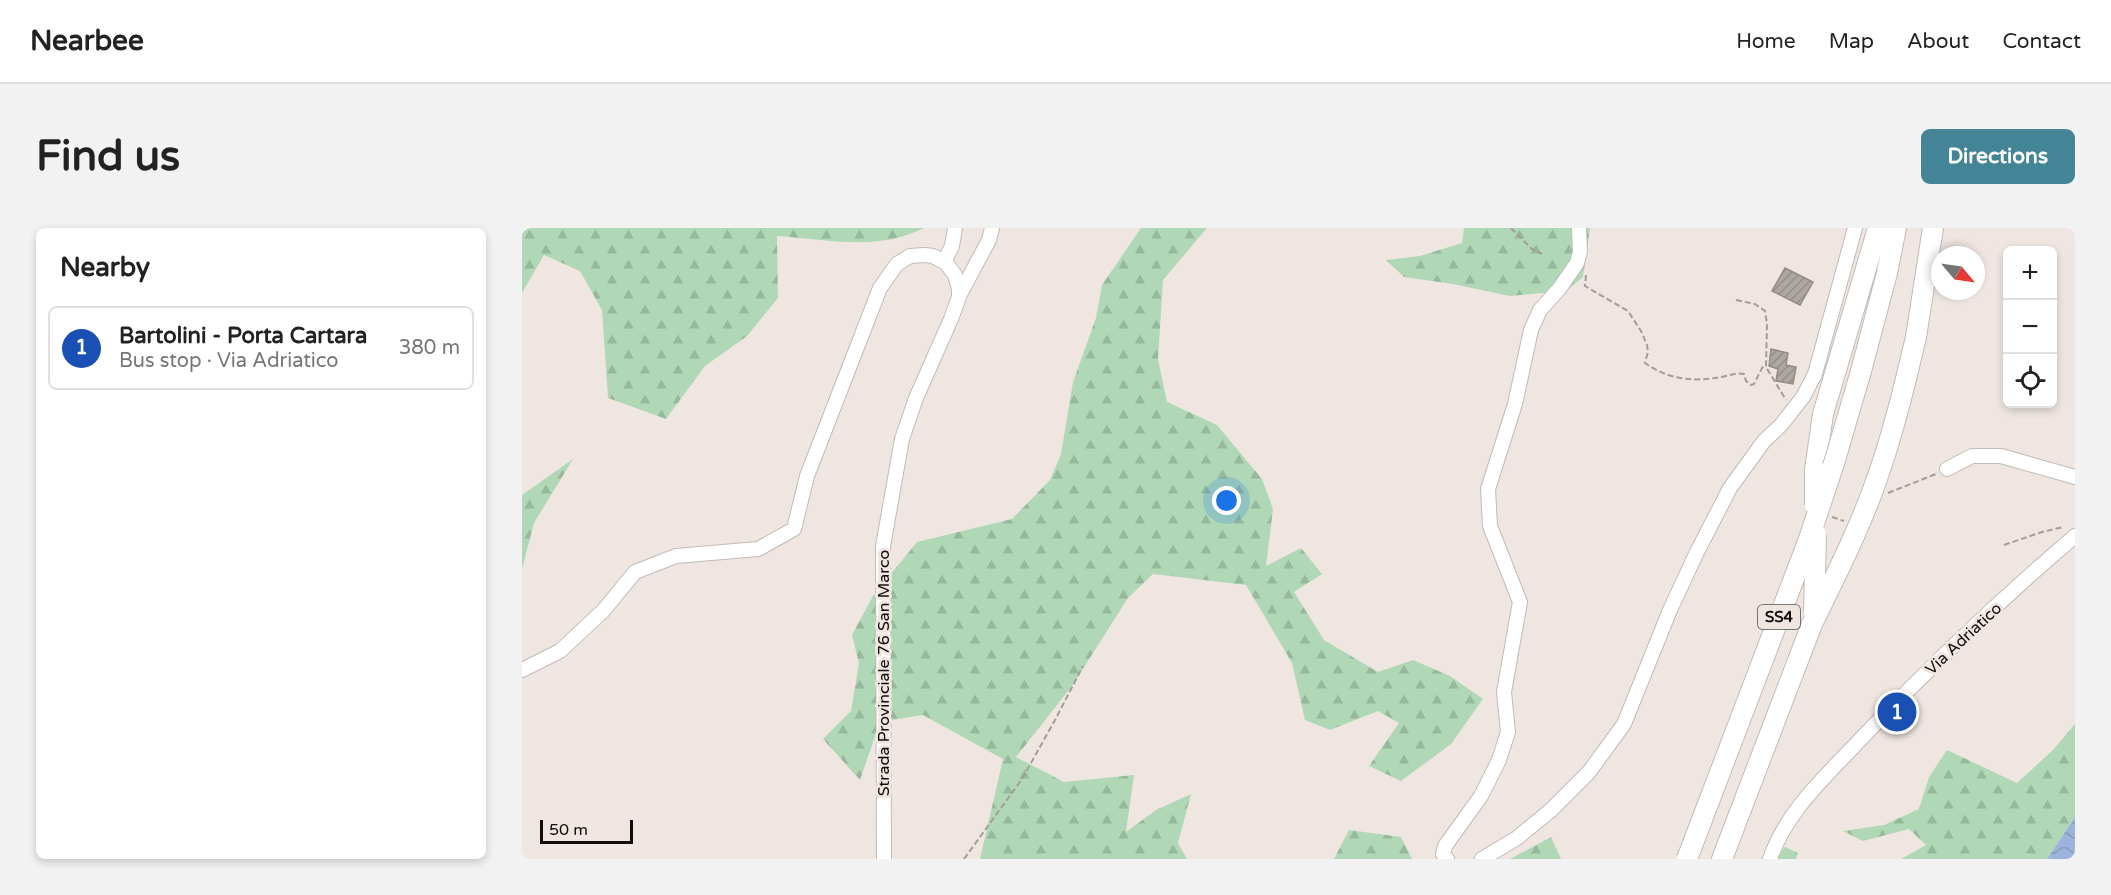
<!DOCTYPE html>
<meta charset="utf-8">
<style>
:root{--surface:#fff;--page:#f2f2f2;--text:#222;--muted:#767676;--line:#e0e0e0;--accent:#438497}
body{margin:0;font-family:"Varela Round",sans-serif;background:var(--page);color:var(--text)}
.controls{position:absolute;right:18px;top:18px;display:grid;overflow:hidden;border-radius:9px;box-shadow:0 3px 9px #0003}
.controls button{width:54px;height:54px;display:grid;place-items:center;padding:0;border:0;border-bottom:2px solid var(--line);background:var(--surface);color:var(--text);font:30px sans-serif}
.compass{position:absolute;left:1409px;top:18px;width:54px;height:54px;border-radius:50%;background:var(--surface);box-shadow:0 3px 9px #0003;rotate:119deg}
.scale{position:absolute;left:18px;bottom:15px;width:93px;box-sizing:border-box;padding-left:6px;border:3px solid #0f0c0b;border-top:0;font-size:16px;line-height:21px;white-space:nowrap;color:#0f0c0b;-webkit-text-stroke:4px #efe6e1;paint-order:stroke}
.you{position:absolute;left:705px;top:273px;width:21px;height:21px;margin:-15px;border:4px solid #fff;border-radius:50%;background:#1a73e8;box-shadow:0 0 0 9px #1a73e833}
.badge{display:grid;place-items:center;width:39px;height:39px;border-radius:50%;background:var(--accent);color:#fff;font-size:20px;font-weight:700}
.pin{position:absolute;translate:-50% -50%;border:3px solid #fff;box-shadow:0 2px 6px #0006}
.list{margin:0;padding:0;list-style:none}
h2{display:flex;justify-content:space-between;align-items:center;height:78px;margin:0;padding:0 24px;font-size:26px}
h2 small{font-size:20px;font-weight:400;color:var(--muted)}
.list li{display:grid;grid-template-columns:39px 1fr auto;gap:18px;align-items:center;box-sizing:border-box;height:84px;margin:0 12px 12px;padding:0 12px;border:2px solid var(--line);border-radius:9px}
.list b{display:block;font-size:22px;white-space:nowrap}
.list p{margin:0;font-size:20px;white-space:nowrap;color:var(--muted)}
.list em{font-size:20px;font-style:normal;color:var(--muted)}
.icon{flex:none;width:33px;height:33px;fill:none;stroke:currentColor;stroke-width:2;stroke-linecap:round;stroke-linejoin:round}
.map{position:relative;flex:none;width:1553px;height:631px;overflow:hidden;border-radius:9px}
header{display:flex;align-items:center;gap:36px;box-sizing:border-box;height:84px;padding:0 30px;background:var(--surface);border-bottom:2px solid var(--line)}
header strong{font-size:28px}
nav{display:flex;gap:33px;margin-inline-start:auto;font-size:21px}
.intro{display:flex;align-items:center;justify-content:space-between;box-sizing:border-box;height:144px;padding:0 36px}
h1{margin:0;font-size:42px}
.button{padding:15px 27px;border-radius:9px;background:var(--accent);color:#fff;font-size:21px;font-weight:700}
main{display:flex;gap:36px;padding:0 36px}
aside{flex:1;background:var(--surface);border-radius:9px;box-shadow:0 3px 9px #0003}
.map>svg:first-child{display:block}
</style>
<header>
<strong>Nearbee</strong>
<nav><a>Home</a><a>Map</a><a>About</a><a>Contact</a></nav>
</header>
<div class="intro"><h1>Find us</h1><a class="button">Directions</a></div>
<main>
<aside>
<h2>Nearby<small></small></h2>
<ul class="list">
<li><span class="badge" style="background:#1a4fb4">1</span><div><b>Bartolini - Porta Cartara</b><p>Bus stop · Via Adriatico</p></div><em>380 m</em></li>
</ul>
</aside>
<div class="map">
<svg width="1553" height="631" viewBox="0 0 1553 631">
<defs>
<pattern id="forest-firs" width="22" height="20" patternUnits="userSpaceOnUse" patternTransform="scale(1.5)"><rect width="22" height="20" fill="#b0d8b7"/><path d="M5 1l3.5 6h-7zM16 11l3.5 6h-7z" fill="#96b89c"/></pattern>
<pattern id="water-waves" width="16" height="10" patternUnits="userSpaceOnUse" patternTransform="scale(1.5)"><rect width="16" height="10" fill="#9cb3dc"/><path d="M0 5q4-4 8 0t8 0" fill="none" stroke="#8599bb"/></pattern>
<pattern id="building-hatch" width="6" height="6" patternUnits="userSpaceOnUse" patternTransform="scale(1.5)"><rect width="6" height="6" fill="#aea6a1"/><path d="M-1 1l2-2M0 6l6-6M5 7l2-2" fill="none" stroke="#948e89"/></pattern>
</defs>
<rect width="100%" height="100%" fill="#efe6e1"/>
<path fill="url(#forest-firs)" d="M 0,0 L 402,0 C 355,24 305,11 255,8 L 256,70 L 225,108 L 183,138 L 144,191 L 86,170 L 80,82 L 58,43 L 22,27 L 0,65 Z
M 619,0 L 685,0 L 641,52 L 636,131 L 645,174 L 695,197 L 740,251 L 751,281 L 744,338 L 779,320 L 800,346 L 772,364 L 802,412 L 856,444 L 891,432 L 928,448 L 961,471 L 929,516 L 879,553 L 847,538 L 877,495 L 856,483 L 808,502 L 783,492 L 770,435 L 724,357 L 631,346 L 606,370 L 550,458 L 494,529 L 542,554 L 612,547 L 604,604 L 634,582 L 669,566 L 656,615 L 665,631 L 458,631 L 481,531 L 401,487 L 358,494 L 338,552 L 301,511 L 329,483 L 337,435 L 330,407 L 351,368 L 395,314 L 490,291 L 528,252 L 539,226 L 551,154 L 574,90 L 580,57 Z
M 942,0 L 1068,0 L 1061,49 L 1044,63 L 988,68 L 931,56 L 882,49 L 864,32 L 898,28 L 940,15 Z
M 51,231 L 12,295 L 0,341 L 0,267 Z
M 1553,496 L 1553,589 L 1525,631 L 1379,631 L 1404,617 L 1387,601 L 1341,613 L 1321,603 L 1362,597 L 1397,581 L 1407,549 L 1425,522 L 1495,555 L 1531,522 Z
M 827,602 L 879,609 L 890,631 L 812,631 Z
M 1029,609 L 1039,631 L 988,631 Z
M 1263,619 L 1276,625 L 1274,631 L 1252,631 Z"/>
<path fill="url(#water-waves)" d="M 1553,589 L 1553,628 L 1550,631 L 1525,631 Z"/>
<path fill="url(#building-hatch)" stroke="#938b86" stroke-width="1.5" d="M 1263,40 L 1291,54 L 1278,77 L 1250,63 Z
M 1249,121 L 1266,125 L 1264,137 L 1274,139 L 1271,156 L 1254,153 L 1256,141 L 1247,138 Z"/>
<g fill="none" stroke-linecap="round" stroke-linejoin="round">
<defs>
<path id="minor" d="M 422,34 L 430,18 L 433,0
M 437,68 L 467,12 L 470,0
M 1425,241 L 1450,228 L 1479,228 L 1553,249
M 0,442 L 38,423 L 81,383 L 113,344 L 154,328 L 236,321 L 272,301 L 285,248 L 358,60 L 375,36 L 388,28 L 403,27 L 411,28 L 424,35 L 433,47 L 437,61 L 437,69 L 429,91 L 394,170 L 380,211 L 361,318 L 362,631
M 925,631 L 921,626 L 923,618 L 959,568 L 977,532 L 986,504 L 982,464 L 998,374 L 968,298 L 966,261 L 993,176 L 1009,102 L 1018,82 L 1037,61 L 1055,35 L 1058,24 L 1057,0
M 960,631 L 995,610 L 1029,582 L 1067,544 L 1102,496 L 1148,382 L 1174,326 L 1208,260 L 1242,213 L 1259,197 L 1281,169 L 1293,146 L 1333,0
M 1248,631 C 1264,584 1302,550 1335,515 C 1404,442 1477,373 1553,308"/>
<path id="highway" d="M 1394,109 L 1411,0
M 1339,143 L 1365,45 L 1374,0
M 1293,242 L 1301,186 L 1356,0
M 1200,631 L 1290,396"/>
</defs>
<use href="#minor" stroke="#c2bab5" stroke-width="16"/>
<use href="#highway" stroke="#c2bab5" stroke-width="22"/>
<path stroke="#a39c98" stroke-width="2" stroke-dasharray="6 3" stroke-linecap="butt" d="M 989,0 L 1010,21 L 1020,26
M 1064,47 L 1063,58 L 1106,83 L 1119,103 L 1125,117 L 1126,124 L 1123,135 C 1147,152 1172,154 1199,149 C 1207,148 1214,144 1222,146 L 1224,153 L 1229,157 L 1232,156 L 1240,140 L 1242,138 L 1244,139
M 1214,72 L 1233,76 L 1243,83 L 1245,96 L 1244,139 L 1264,172
M 1366,265 L 1414,246
M 1310,289 L 1322,293
M 1482,317 L 1520,304 L 1541,299
M 442,631 L 500,551 L 533,492 L 561,438"/>
<use href="#minor" stroke="#fff" stroke-width="14"/>
<use href="#highway" stroke="#fff" stroke-width="20"/>
<defs>
<path id="highway-bridge" d="M 1293,242 L 1293,277
M 1292,385 L 1294,306
M 1290,396 C 1312,351 1335,306 1352,259 C 1370,210 1382,160 1394,109
M 1165,631 L 1287,311 L 1313,232 L 1339,143"/>
</defs>
<use href="#highway-bridge" stroke="#c2bab5" stroke-width="22" stroke-linecap="butt"/>
<use href="#highway-bridge" stroke="#fff" stroke-width="20"/>
</g>
<g text-anchor="middle" stroke-width="6" stroke-linejoin="round" paint-order="stroke">
<rect fill="#efe6e1" stroke="#524d4b" stroke-width="1.5" x="1236" y="377" width="42" height="24" rx="4.5"/>
<g font-size="15" font-weight="bold" fill="#0f0c0b">
<text x="1257" y="394">SS4</text>
</g>
<g font-size="16" fill="#0f0c0b" stroke="#efe6e1">
<text transform="translate(1441 410) rotate(-43)" y="6">Via Adriatico</text>
<text transform="translate(361 445) rotate(-90)" y="6">Strada Provinciale 76 San Marco</text>
</g>
</g>
</svg>
<div class="controls">
<button>+</button>
<button>−</button>
<button><svg class="icon" aria-label="locate" viewBox="0 0 24 24"><circle cx="12" cy="12" r="6"/><path d="M12 2v4M12 18v4M2 12h4M18 12h4"/></svg></button>
</div>
<svg class="compass" viewBox="-18 -18 36 36"><path d="M0-13l5 13h-10z" fill="#e53935"/><path d="M0 13l5-13h-10z" fill="#767676"/></svg>
<div class="scale">50 m</div>
<div class="you"></div>
<div class="pin badge" style="left:1375px;top:484px;background:#1a4fb4">1</div>
</div>
</main>
